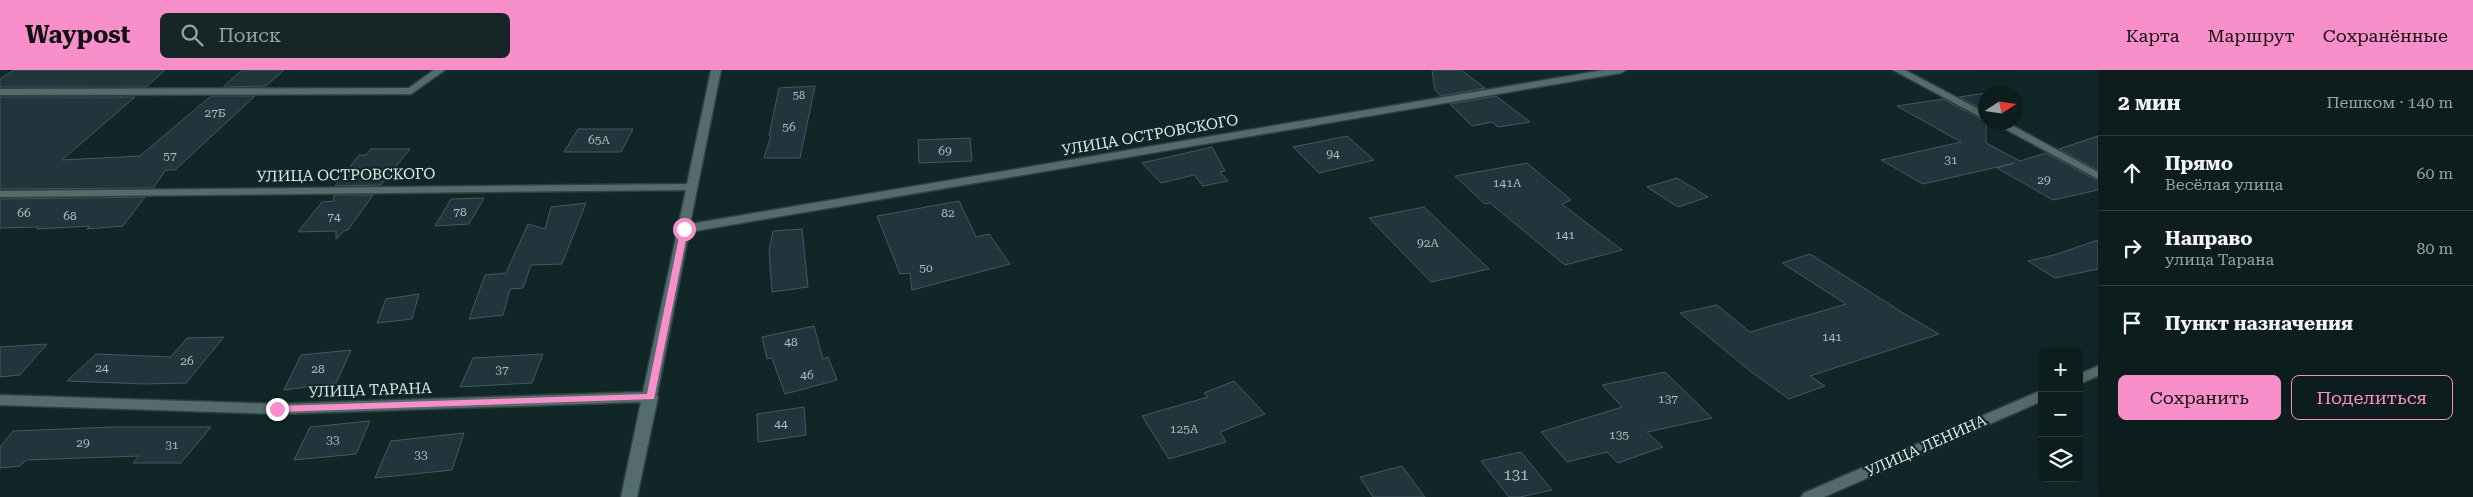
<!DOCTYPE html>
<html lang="ru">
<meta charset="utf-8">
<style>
:root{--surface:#0d1d1d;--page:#162626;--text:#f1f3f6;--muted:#9aa2a4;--line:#2d3b3b;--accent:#f98fca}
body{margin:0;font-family:"Roboto Serif",serif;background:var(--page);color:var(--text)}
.controls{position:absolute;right:15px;bottom:15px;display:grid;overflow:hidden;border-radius:8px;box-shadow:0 5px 20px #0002}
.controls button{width:45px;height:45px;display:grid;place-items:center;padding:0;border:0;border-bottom:1px solid var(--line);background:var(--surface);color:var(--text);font:25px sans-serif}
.compass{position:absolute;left:1978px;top:15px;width:45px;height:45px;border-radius:50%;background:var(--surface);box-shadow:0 5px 20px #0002;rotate:78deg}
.stop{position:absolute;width:15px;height:15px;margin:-11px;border:4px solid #f98fca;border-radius:50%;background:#fff}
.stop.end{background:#f98fca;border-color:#fff;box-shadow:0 1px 5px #0008}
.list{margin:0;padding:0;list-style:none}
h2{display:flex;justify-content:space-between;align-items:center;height:65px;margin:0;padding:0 20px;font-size:21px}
h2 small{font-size:16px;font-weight:400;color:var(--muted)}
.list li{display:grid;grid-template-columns:32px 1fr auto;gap:15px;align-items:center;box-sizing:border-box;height:75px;padding:0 20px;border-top:1px solid var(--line)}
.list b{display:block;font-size:19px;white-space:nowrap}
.list p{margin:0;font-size:16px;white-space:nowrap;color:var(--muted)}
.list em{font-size:16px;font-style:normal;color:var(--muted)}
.actions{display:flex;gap:10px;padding:15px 20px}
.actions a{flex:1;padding:11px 0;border:1px solid var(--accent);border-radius:8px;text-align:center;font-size:18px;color:var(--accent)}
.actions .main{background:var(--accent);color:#111}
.icon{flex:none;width:28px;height:28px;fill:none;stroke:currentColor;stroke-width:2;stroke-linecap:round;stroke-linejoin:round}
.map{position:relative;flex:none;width:2098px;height:427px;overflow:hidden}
header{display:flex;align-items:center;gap:30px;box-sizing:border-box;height:70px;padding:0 25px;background:var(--accent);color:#111}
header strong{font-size:24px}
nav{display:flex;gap:28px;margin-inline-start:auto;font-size:18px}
.search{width:350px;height:45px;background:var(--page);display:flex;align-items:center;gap:12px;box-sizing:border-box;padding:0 18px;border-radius:8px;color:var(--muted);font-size:19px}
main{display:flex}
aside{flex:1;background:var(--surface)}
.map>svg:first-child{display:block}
</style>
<header>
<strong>Waypost</strong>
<div class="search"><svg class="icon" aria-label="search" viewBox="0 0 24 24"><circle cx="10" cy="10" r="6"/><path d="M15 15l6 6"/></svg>Поиск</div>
<nav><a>Карта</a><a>Маршрут</a><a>Сохранённые</a></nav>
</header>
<main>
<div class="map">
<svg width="2098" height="427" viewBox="0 0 2098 427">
<rect width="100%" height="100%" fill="#112727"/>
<path fill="#22353d" stroke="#435860" d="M 14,0 L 165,0 L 146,17 L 0,17 L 0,9 Z
M 242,0 L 284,0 L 266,16 L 223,17 Z
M 1432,0 L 1461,0 L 1485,18 L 1441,26 L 1435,20 Z
M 815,16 L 800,88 L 764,88 L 771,66 L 769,66 L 779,18 Z
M 1986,23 L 1986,41 L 1959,27 Z
M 211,26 L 255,26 L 175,100 L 166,100 L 153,118 L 0,119 L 0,27 L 135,27 L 62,90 L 140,86 Z
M 1496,26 L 1530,52 L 1498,57 L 1492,52 L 1472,56 L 1450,34 Z
M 1943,29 L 1986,52 L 1986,73 L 2020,91 L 2046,83 L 2098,111 L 2098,120 L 2053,130 L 1997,98 L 2015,93 L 1923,114 L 1881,90 L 1961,72 L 1897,36 Z
M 578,59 L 633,59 L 621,82 L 564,82 Z
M 1347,66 L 1374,90 L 1319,103 L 1293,77 Z
M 2098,66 L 2098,100 L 2059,79 Z
M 970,68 L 972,91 L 919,93 L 918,70 Z
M 1212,77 L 1225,101 L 1220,102 L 1228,111 L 1203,116 L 1194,105 L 1161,113 L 1142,93 Z
M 371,79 L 410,79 L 381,115 L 335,116 L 359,85 L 366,85 Z
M 1527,93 L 1571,130 L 1562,134 L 1622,180 L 1565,195 L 1490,133 L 1485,134 L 1455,106 Z
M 1677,108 L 1708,127 L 1678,137 L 1647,117 Z
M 334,125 L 373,125 L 348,160 L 344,161 L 336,169 L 336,161 L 298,162 L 322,132 L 334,131 Z
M 145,127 L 123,156 L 87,159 L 90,156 L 37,159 L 39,157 L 0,158 L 0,129 Z
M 484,128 L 469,154 L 435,156 L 451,129 Z
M 959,131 L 976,167 L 989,164 L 1010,194 L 912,220 L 910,203 L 900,204 L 877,146 Z
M 586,133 L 562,194 L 531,195 L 523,218 L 510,219 L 503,245 L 469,249 L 485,205 L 506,203 L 528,154 L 545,159 L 551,137 Z
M 1424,137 L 1489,199 L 1431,212 L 1369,148 Z
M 802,159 L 808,217 L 772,222 L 769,181 L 773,161 Z
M 2098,170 L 2098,199 L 2055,208 L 2028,191 L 2054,185 Z
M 1810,184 L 1908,246 L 1939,264 L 1810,306 L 1825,316 L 1789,329 L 1750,301 L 1680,243 L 1717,235 L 1750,262 L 1846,234 L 1782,193 Z
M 419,224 L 412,249 L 377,253 L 386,229 Z
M 814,256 L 823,289 L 828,287 L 837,310 L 785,324 L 772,288 L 767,289 L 762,267 Z
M 224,267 L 186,313 L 144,314 L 67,311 L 96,284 L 171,287 L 187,268 Z
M 47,274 L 20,305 L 0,307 L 0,277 Z
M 351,280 L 336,313 L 284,320 L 301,285 Z
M 543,284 L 532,313 L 460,317 L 473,288 Z
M 1665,302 L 1712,348 L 1647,362 L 1663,377 L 1618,393 L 1607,382 L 1567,392 L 1541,362 L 1622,337 L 1602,315 Z
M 1234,311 L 1265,344 L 1220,362 L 1226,372 L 1169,389 L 1142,346 L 1208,327 L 1204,323 Z
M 804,337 L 806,365 L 758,372 L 757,344 Z
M 370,351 L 356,384 L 294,390 L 310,357 Z
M 112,357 L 211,357 L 181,393 L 133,393 L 139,386 L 26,390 L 20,396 L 0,398 L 0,377 L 13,361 Z
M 464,363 L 452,400 L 375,408 L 391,371 Z
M 1521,382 L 1552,420 L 1520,427 L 1509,427 L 1481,391 Z
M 1402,396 L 1425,427 L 1373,427 L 1360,407 Z"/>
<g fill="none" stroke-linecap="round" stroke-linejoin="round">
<defs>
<path id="minor" d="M 434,0 L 445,0 L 411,24 L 0,25 L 0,19 L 409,18 Z
M 711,0 L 721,0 L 690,154 L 1604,0 L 1626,0 L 1621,3 L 689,162 L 657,325 L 658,327 L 637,427 L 621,427 L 641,332 L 277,344 L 0,335 L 0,325 L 277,334 L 643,322 L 686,120 L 0,127 L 0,121 L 687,114 Z
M 1893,0 L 1905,0 L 1986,43 L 1986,50 Z
M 1992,52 L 2006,52 L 2098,102 L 2098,109 Z
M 2098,296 L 2098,306 L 2079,314 L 2079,304 Z
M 2042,320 L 2042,331 L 1824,427 L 1801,427 L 1804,423 Z"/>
</defs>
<use href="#minor" stroke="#314040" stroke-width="3"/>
<use href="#minor" fill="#546c6b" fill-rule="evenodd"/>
</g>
<path fill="#f98fca" d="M 681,157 L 688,159 L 654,329 L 277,342 L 272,339 L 277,336 L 647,324 Z"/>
<g text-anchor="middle" stroke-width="4.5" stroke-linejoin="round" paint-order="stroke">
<g font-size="11" fill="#b0bec0">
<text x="799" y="29">58</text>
</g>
<g font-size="12" fill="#b0bec0">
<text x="215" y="47">27Б</text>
<text x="789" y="61">56</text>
<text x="599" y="74">65А</text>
<text x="945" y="85">69</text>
<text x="1333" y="88">94</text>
<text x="170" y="90">57</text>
<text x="1951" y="94">31</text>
<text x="2044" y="114">29</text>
<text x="1507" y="117">141А</text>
<text x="460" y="146">78</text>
<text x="24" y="147">66</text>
<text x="948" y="147">82</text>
<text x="70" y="150">68</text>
<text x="334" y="151">74</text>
<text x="1565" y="169">141</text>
<text x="1428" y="177">92А</text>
<text x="926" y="202">50</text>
<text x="1832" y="271">141</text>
<text x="791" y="276">48</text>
<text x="187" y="295">26</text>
<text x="102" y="302">24</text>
<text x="318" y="303">28</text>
<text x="502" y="304">37</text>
<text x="807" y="309">46</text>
<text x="1668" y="333">137</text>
<text x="781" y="358">44</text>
<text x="1184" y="363">125А</text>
<text x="1619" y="369">135</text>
<text x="333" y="374">33</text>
<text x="83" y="377">29</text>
<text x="172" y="379">31</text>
<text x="421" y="389">33</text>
</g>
<g font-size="15" fill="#dfecec" stroke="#112727">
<text transform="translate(1150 65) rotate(-10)" y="5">УЛИЦА ОСТРОВСКОГО</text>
<text transform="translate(346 105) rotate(-1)" y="5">УЛИЦА ОСТРОВСКОГО</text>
<text transform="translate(370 320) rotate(-2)" y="5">УЛИЦА ТАРАНА</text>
<text transform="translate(1926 376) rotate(-24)" y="5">УЛИЦА ЛЕНИНА</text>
</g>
<g font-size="15" fill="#b0bec0">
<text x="1516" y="410">131</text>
</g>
</g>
</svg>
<div class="controls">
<button>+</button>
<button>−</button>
<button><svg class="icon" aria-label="layers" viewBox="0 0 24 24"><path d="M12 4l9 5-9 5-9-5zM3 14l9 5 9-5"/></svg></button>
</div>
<svg class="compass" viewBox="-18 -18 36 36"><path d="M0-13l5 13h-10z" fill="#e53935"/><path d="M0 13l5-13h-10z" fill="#9aa2a4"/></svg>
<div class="stop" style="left:684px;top:159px"></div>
<div class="stop end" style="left:277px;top:339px"></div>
</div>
<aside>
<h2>2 мин<small>Пешком · 140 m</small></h2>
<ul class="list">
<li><svg class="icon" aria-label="ahead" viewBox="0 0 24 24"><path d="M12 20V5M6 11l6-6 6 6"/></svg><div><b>Прямо</b><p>Весёлая улица</p></div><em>60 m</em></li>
<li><svg class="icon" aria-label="right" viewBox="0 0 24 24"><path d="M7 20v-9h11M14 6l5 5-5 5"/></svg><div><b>Направо</b><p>улица Тарана</p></div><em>80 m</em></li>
<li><svg class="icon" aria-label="arrive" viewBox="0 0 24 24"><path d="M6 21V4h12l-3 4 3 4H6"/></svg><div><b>Пункт назначения</b></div></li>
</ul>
<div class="actions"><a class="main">Сохранить</a><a>Поделиться</a></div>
</aside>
</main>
